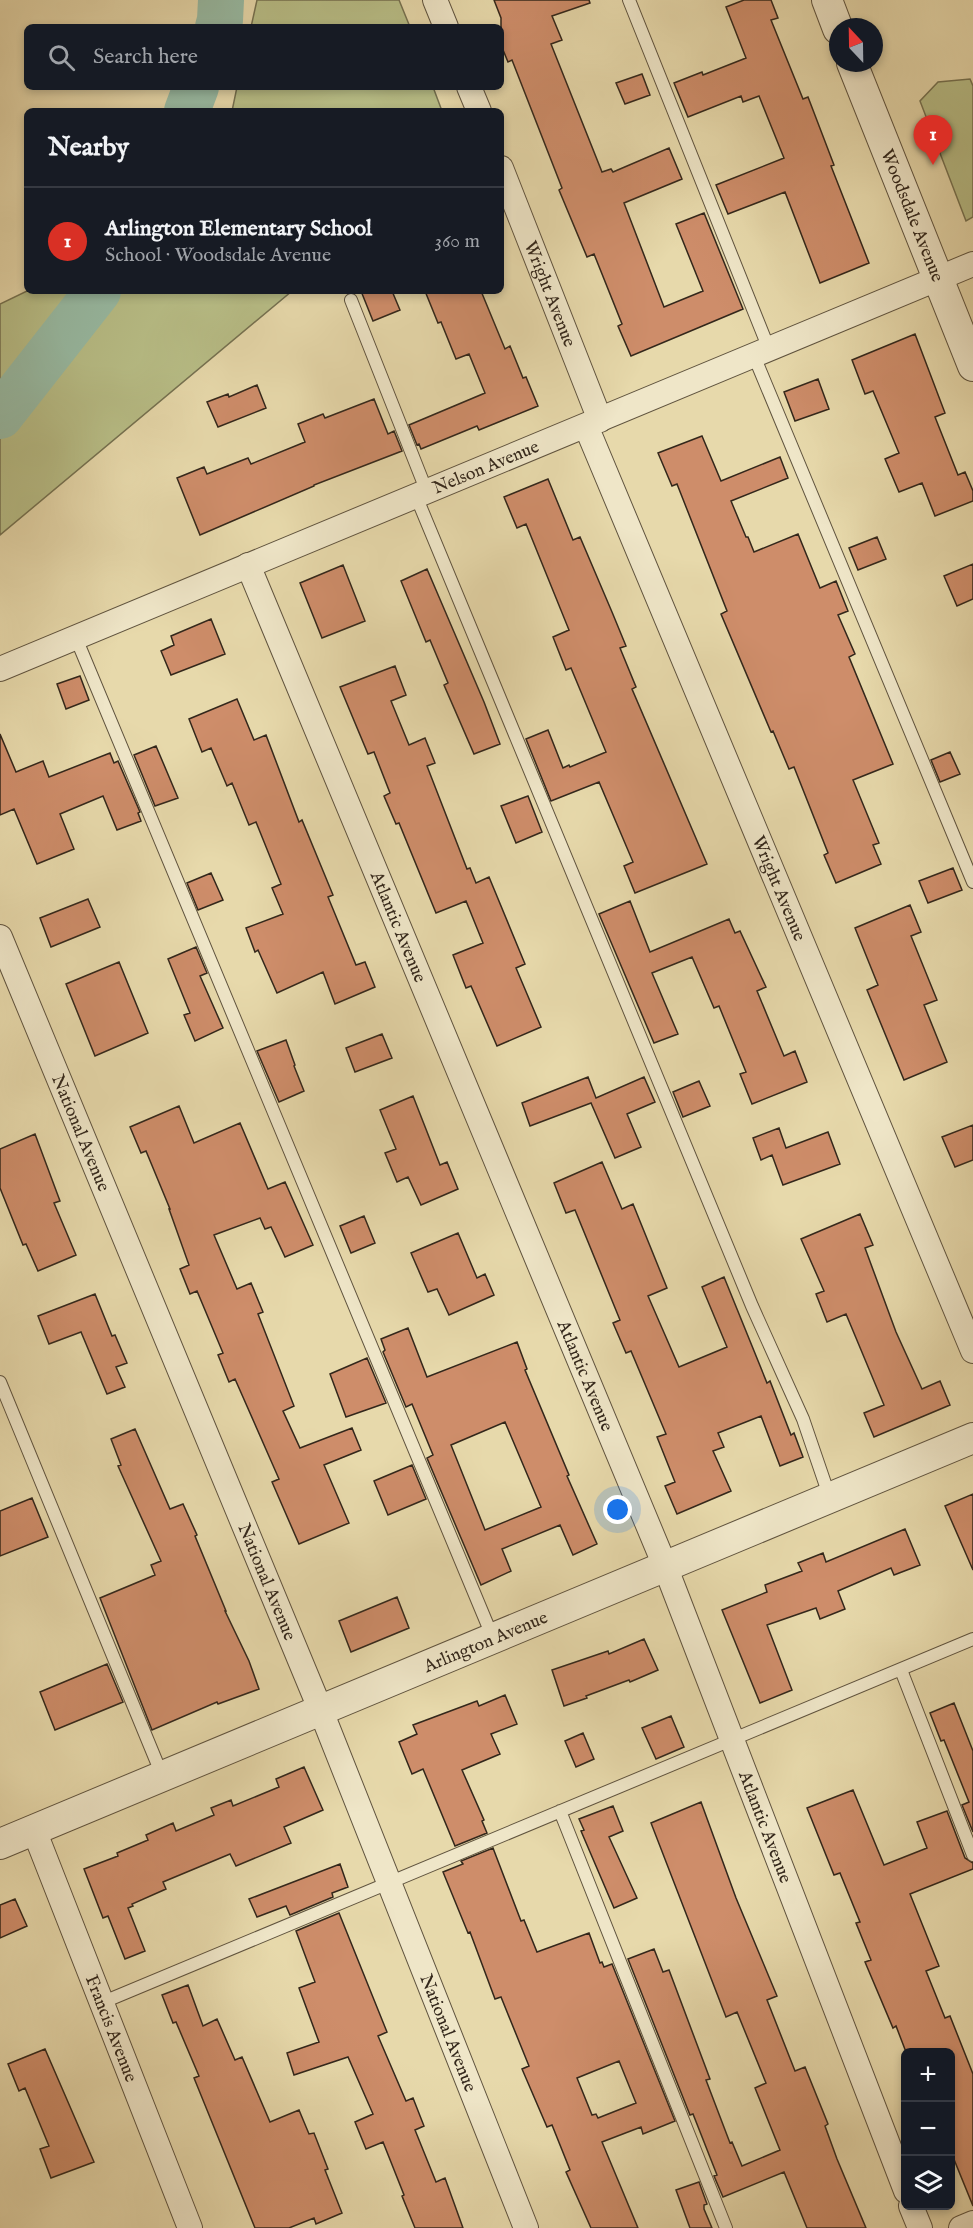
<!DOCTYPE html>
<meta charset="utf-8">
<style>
:root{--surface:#171b24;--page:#20242c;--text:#f1f3f6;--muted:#9ea1a6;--line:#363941;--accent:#d93025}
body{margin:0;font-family:"IM FELL English",serif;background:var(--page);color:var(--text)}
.controls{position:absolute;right:18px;bottom:18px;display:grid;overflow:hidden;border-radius:9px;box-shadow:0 3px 9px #0003}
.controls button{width:54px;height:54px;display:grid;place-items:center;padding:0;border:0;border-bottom:2px solid var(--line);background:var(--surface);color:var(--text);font:30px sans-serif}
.compass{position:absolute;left:829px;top:18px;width:54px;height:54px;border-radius:50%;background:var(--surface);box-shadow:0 3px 9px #0003;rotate:338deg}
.you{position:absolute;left:618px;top:1510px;width:21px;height:21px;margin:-15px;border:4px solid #fff;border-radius:50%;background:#1a73e8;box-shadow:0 0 0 9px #1a73e833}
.badge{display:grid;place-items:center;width:39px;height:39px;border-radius:50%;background:var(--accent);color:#fff;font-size:20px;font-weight:700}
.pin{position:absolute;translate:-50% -50px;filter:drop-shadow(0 2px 3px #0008)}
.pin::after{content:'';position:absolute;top:32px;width:21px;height:18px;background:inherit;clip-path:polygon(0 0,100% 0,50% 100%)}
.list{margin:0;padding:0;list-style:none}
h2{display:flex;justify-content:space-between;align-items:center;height:78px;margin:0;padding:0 24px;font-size:26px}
h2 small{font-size:20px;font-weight:400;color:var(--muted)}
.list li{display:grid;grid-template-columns:39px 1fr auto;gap:18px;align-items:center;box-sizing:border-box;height:108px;padding:0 24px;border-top:2px solid var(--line)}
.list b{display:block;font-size:22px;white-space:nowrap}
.list p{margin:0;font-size:20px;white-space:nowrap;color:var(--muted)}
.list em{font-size:20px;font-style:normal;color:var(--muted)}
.icon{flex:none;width:33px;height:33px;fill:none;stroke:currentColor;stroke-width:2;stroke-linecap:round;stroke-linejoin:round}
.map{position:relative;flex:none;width:973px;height:2228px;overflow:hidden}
.search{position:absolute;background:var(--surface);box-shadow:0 3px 9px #0003;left:24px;top:24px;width:480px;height:66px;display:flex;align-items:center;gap:15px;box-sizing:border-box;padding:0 21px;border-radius:9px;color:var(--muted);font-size:22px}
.panel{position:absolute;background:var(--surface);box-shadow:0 3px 9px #0003;left:24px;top:108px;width:480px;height:186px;border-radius:9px}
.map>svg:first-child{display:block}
</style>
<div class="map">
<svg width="973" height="2228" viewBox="0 0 973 2228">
<rect width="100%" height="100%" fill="#e7d9ab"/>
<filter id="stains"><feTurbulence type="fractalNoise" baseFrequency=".00333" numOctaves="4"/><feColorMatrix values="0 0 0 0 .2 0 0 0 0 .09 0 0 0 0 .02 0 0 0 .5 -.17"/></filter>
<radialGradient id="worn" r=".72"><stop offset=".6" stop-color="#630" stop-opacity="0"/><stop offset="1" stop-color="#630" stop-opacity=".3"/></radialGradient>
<path fill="#b8be87" stroke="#767251" stroke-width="1.5" d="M 257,0 L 399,0 L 410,27 L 251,27 Z
M 970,79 L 973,86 L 973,217 L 966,221 L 920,101 L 938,82 Z
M 237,87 L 433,87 L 442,111 L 232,111 Z
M 27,291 L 292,291 L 0,535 L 0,304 Z"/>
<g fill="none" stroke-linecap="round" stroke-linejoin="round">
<path stroke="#98bba4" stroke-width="46" d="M 218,27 L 220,20 L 221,0
M 187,111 L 196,87
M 0,416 L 98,291"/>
</g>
<path fill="#ce8d6a" stroke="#33271b" stroke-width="1.5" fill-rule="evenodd" d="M 494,0 L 589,0 L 590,3 L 552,16 L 562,40 L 551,44 L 602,172 L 611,169 L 613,172 L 669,148 L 682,179 L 624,203 L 664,307 L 703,291 L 676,224 L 704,213 L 743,309 L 631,356 L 618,326 L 622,324 L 594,254 L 587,257 L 559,190 L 562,188 L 512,60 L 508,62 L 501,45 L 501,18 Z
M 744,0 L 771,0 L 778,18 L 771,20 L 803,99 L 808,97 L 834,165 L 831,166 L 869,263 L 820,283 L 785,192 L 728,214 L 716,185 L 784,158 L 759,96 L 743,102 L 741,96 L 688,117 L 674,83 L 702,72 L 703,75 L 746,58 L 726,7 Z
M 642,74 L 650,95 L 625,104 L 616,83 Z
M 361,291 L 392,291 L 400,310 L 373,321 Z
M 425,291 L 481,291 L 505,349 L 510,346 L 523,378 L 526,377 L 538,406 L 479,430 L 477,426 L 421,449 L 419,444 L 417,445 L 409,425 L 485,393 L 469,354 L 456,359 L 441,322 L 438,323 Z
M 915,334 L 945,413 L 935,417 L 958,475 L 965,472 L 973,491 L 973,501 L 935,516 L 922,483 L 899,492 L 885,459 L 899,453 L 873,391 L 865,394 L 852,360 Z
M 818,379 L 829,409 L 795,421 L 784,392 Z
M 257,385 L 266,408 L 218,427 L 207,402 L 228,394 L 229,397 Z
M 374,399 L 388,434 L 394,431 L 402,451 L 314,485 L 314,486 L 200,535 L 177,478 L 204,467 L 207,474 L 248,458 L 251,464 L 305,442 L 298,424 L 323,414 L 325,418 Z
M 702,436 L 721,481 L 780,457 L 788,478 L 731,501 L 746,537 L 748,537 L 754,552 L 798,534 L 820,588 L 836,581 L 848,611 L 838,615 L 855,654 L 849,657 L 893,764 L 853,780 L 879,843 L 873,845 L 881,864 L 836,883 L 824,855 L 828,853 L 794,767 L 789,769 L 773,731 L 771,732 L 721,614 L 727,611 L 677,484 L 672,486 L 658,453 Z
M 548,479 L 573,540 L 580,537 L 612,612 L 626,646 L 620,648 L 636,687 L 632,689 L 707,864 L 635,893 L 624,866 L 633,862 L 599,782 L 551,801 L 526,739 L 548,730 L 563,768 L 569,765 L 570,767 L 606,752 L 571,668 L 566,670 L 553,637 L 569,630 L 526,524 L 517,528 L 504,497 Z
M 877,537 L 886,559 L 858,570 L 849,548 Z
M 973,564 L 973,599 L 957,606 L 944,576 Z
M 343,565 L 365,621 L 322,638 L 300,583 Z
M 427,569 L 484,702 L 500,744 L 474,754 L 444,685 L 448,683 L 430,640 L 426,642 L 401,581 Z
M 211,619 L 225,654 L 171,675 L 161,651 L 174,645 L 171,636 Z
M 395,666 L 406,695 L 391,701 L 409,745 L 425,738 L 435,763 L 427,766 L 467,869 L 470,868 L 476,883 L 489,877 L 525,964 L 516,968 L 541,1027 L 497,1046 L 471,986 L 466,988 L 453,955 L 483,943 L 466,901 L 436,913 L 399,823 L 396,824 L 384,796 L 390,793 L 374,752 L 368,754 L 340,687 Z
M 80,676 L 89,700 L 66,709 L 57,684 Z
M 237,699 L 254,740 L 266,735 L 299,822 L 302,820 L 333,895 L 328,897 L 356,965 L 365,962 L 375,987 L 335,1004 L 323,972 L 277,993 L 258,950 L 255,952 L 246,928 L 283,914 L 272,888 L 281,884 L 256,822 L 249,825 L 232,783 L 227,786 L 211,748 L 202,752 L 189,719 Z
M 0,734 L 16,772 L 43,761 L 49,777 L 110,753 L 114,763 L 118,761 L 140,812 L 138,813 L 141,821 L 117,830 L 103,796 L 60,814 L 74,849 L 37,864 L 14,809 L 0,815 Z
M 156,746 L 178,798 L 155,806 L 134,755 Z
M 950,752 L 960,774 L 940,782 L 931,760 Z
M 528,796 L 542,832 L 516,843 L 501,806 Z
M 953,868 L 962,890 L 928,903 L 919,881 Z
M 211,873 L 223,900 L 198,910 L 187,883 Z
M 88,899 L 100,927 L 51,947 L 40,918 Z
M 630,901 L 650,952 L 729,919 L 735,933 L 740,931 L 766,987 L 757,991 L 784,1056 L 795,1051 L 807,1082 L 752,1104 L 740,1074 L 746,1072 L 719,1006 L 714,1008 L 692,957 L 652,973 L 678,1034 L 654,1043 L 599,914 Z
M 910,905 L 921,932 L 911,936 L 937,1000 L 924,1005 L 947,1062 L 904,1080 L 867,990 L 878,985 L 855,928 Z
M 196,947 L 207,973 L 200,976 L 223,1028 L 195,1041 L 184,1015 L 190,1013 L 168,959 Z
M 119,962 L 148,1033 L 95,1056 L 66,984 Z
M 382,1034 L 392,1058 L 355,1072 L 346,1048 Z
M 286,1040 L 295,1065 L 294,1066 L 304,1091 L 279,1102 L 257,1051 Z
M 588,1077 L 596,1098 L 644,1077 L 655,1102 L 627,1114 L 641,1147 L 615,1158 L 591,1103 L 530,1126 L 522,1103 Z
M 699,1081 L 710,1106 L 683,1117 L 673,1092 Z
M 413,1096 L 440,1165 L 447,1162 L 458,1189 L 421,1205 L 408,1177 L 397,1182 L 385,1153 L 396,1149 L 380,1110 Z
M 179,1106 L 194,1143 L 240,1123 L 268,1189 L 285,1182 L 313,1245 L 285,1257 L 271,1227 L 265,1229 L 260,1218 L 214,1235 L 237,1289 L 251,1283 L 263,1312 L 258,1314 L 294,1406 L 283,1411 L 300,1448 L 352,1428 L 361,1450 L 324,1465 L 349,1523 L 299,1544 L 272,1482 L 279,1479 L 235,1379 L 229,1382 L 218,1355 L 223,1353 L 197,1291 L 190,1294 L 180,1269 L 189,1265 L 169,1209 L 170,1209 L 146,1151 L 141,1153 L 130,1127 Z
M 973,1125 L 973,1160 L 955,1167 L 942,1137 Z
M 779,1128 L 786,1148 L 828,1132 L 840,1164 L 783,1185 L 772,1155 L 761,1160 L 753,1138 Z
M 35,1134 L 60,1201 L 54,1203 L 76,1255 L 38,1271 L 26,1244 L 23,1245 L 0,1188 L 0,1149 Z
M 602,1162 L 622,1209 L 633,1204 L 667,1288 L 648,1296 L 679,1367 L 727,1347 L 702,1287 L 724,1277 L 767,1383 L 770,1381 L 791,1435 L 794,1433 L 803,1457 L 780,1466 L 761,1416 L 718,1433 L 724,1447 L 713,1451 L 731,1491 L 677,1514 L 665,1486 L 675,1482 L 657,1437 L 666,1434 L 631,1351 L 626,1353 L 613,1323 L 620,1320 L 575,1210 L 566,1213 L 554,1183 Z
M 860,1214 L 873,1245 L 865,1248 L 896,1332 L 922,1389 L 940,1381 L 950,1405 L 874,1437 L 864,1413 L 884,1405 L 846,1314 L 827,1322 L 816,1294 L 824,1291 L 801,1239 Z
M 364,1216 L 375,1243 L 351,1253 L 340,1226 Z
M 458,1233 L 477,1278 L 485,1274 L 494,1295 L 449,1315 L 437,1289 L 428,1292 L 411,1253 Z
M 95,1294 L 112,1336 L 115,1335 L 127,1363 L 116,1367 L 125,1387 L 107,1394 L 81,1332 L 49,1344 L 38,1316 Z
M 408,1328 L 427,1377 L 517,1342 L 527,1369 L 525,1370 L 569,1475 L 567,1476 L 597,1544 L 573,1555 L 560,1525 L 502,1549 L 511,1571 L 481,1585 L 427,1458 L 433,1455 L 412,1404 L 406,1407 L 383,1352 L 385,1350 L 381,1339 ZM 505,1422 L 541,1507 L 485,1530 L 451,1445 Z
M 367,1358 L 386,1403 L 346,1417 L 330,1374 Z
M 135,1429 L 170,1509 L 183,1504 L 197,1535 L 195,1536 L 226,1611 L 225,1611 L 249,1661 L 259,1689 L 218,1704 L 217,1702 L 152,1730 L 100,1598 L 155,1575 L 151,1565 L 161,1561 L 118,1466 L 121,1465 L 111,1439 Z
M 412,1465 L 426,1499 L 388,1515 L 374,1481 Z
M 973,1494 L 973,1570 L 945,1506 Z
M 32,1498 L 48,1537 L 0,1556 L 0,1511 Z
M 905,1529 L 920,1565 L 894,1575 L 891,1568 L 838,1591 L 845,1609 L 820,1619 L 816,1608 L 767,1625 L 792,1690 L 760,1703 L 722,1610 L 767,1592 L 765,1585 L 802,1571 L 798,1563 L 823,1553 L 826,1562 Z
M 397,1597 L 409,1628 L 351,1652 L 339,1621 Z
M 644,1639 L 658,1670 L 630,1682 L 629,1680 L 586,1696 L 587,1698 L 564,1706 L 552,1670 L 608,1651 L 609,1654 Z
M 107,1664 L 123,1702 L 55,1730 L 40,1692 Z
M 505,1695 L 517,1724 L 491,1734 L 500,1754 L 462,1770 L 484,1820 L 482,1821 L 487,1833 L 455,1846 L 423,1769 L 412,1774 L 399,1742 L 417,1734 L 413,1725 L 477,1701 L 479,1706 Z
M 954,1703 L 973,1751 L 973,1832 L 962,1805 L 969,1802 L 944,1740 L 941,1741 L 930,1713 Z
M 671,1716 L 684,1747 L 656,1759 L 642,1728 Z
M 583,1733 L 594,1759 L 576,1767 L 565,1741 Z
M 304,1767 L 323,1810 L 284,1827 L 291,1843 L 236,1866 L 230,1854 L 163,1882 L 166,1889 L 132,1904 L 133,1906 L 128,1908 L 145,1951 L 125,1959 L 108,1916 L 103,1918 L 84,1869 L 118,1856 L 117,1853 L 148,1840 L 146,1835 L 173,1823 L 176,1831 L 214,1815 L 211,1808 L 231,1800 L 233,1806 L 279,1787 L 276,1779 Z
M 853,1790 L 884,1865 L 927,1848 L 917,1822 L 947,1811 L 965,1858 L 973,1863 L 973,1869 L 910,1894 L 939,1966 L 926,1971 L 945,2018 L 950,2016 L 973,2074 L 973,2206 L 951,2152 L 951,2052 L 906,2052 L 896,2026 L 893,2028 L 865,1962 L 871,1960 L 856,1923 L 860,1922 L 840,1873 L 834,1875 L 807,1808 Z
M 701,1802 L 736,1898 L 777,1996 L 767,2000 L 795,2071 L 805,2067 L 828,2124 L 825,2126 L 837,2159 L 866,2228 L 807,2228 L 784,2172 L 723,2197 L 714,2176 L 717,2175 L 693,2114 L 690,2115 L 628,1959 L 654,1949 L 663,1972 L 669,1970 L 710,2079 L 706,2080 L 730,2143 L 732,2142 L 742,2166 L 780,2150 L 755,2088 L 766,2083 L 737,2012 L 726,2017 L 651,1823 Z
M 613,1806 L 623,1831 L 609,1837 L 637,1898 L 614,1908 L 581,1831 L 584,1830 L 579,1819 Z
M 493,1848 L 521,1921 L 524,1920 L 537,1952 L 589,1933 L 600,1963 L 602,1962 L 604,1967 L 612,1964 L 675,2121 L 643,2134 L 641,2127 L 602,2142 L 638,2228 L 591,2228 L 566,2172 L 570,2170 L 552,2125 L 547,2127 L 522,2069 L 529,2066 L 501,1997 L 495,1999 L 470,1932 L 468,1933 L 443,1872 L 463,1864 L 461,1861 ZM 619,2061 L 636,2103 L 598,2118 L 596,2114 L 592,2115 L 577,2078 Z
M 340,1864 L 348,1887 L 332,1893 L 333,1897 L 290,1915 L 286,1906 L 257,1917 L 249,1899 Z
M 15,1899 L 27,1926 L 0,1938 L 0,1905 Z
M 339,1913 L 387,2032 L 378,2036 L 406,2101 L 413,2098 L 424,2126 L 415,2130 L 436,2182 L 445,2178 L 463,2228 L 415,2228 L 402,2196 L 404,2195 L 383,2142 L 366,2149 L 355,2122 L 373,2114 L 348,2057 L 294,2075 L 287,2053 L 319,2042 L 299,1988 L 315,1982 L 296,1931 Z
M 188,1985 L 203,2026 L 217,2019 L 235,2060 L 242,2057 L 270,2122 L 299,2110 L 309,2134 L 314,2133 L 328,2169 L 325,2170 L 342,2213 L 316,2224 L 314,2218 L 289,2228 L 255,2228 L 194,2078 L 199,2076 L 176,2022 L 173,2023 L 162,1995 Z
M 45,2049 L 94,2162 L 51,2178 L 40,2149 L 49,2146 L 25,2088 L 19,2091 L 8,2064 Z
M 699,2182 L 707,2204 L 704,2205 L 704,2209 L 712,2228 L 690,2228 L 676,2190 Z"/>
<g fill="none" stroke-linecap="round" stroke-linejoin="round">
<defs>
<path id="service" d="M 629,0 L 769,349
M 351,300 L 427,492
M 754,356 L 973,882
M 416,496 L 752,1306 L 803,1419 L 830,1498
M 76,638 L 493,1638
M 0,1382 L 162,1775
M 901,1670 L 973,1855
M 560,1811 L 726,2228
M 101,2003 L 973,1639"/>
<g id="minor">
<path d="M 435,0 L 446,27"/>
<path d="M 469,87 L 479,111"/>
<path id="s1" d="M 501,168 L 600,420"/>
<path id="s2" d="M 586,426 L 973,1351"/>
<path id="s3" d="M 248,565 L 665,1566 L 906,2191"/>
<path id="s4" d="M 0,669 L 973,264"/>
<path id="s5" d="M 0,937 L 321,1711 L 526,2228"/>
<path id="s6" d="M 34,1830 L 190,2228"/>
<path d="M 911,2206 L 920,2228"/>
<path d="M 961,2228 L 973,2223"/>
</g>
<g id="tertiary">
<path d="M 827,0 L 838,29"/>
<path id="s7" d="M 852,63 L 973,366"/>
<path id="s8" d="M 0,1844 L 973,1438"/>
</g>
</defs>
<use href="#service" stroke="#60543f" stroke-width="14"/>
<use href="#minor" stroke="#60543f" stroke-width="26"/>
<use href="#tertiary" stroke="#60543f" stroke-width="32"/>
<use href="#service" stroke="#efe6c8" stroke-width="12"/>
<use href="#minor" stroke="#efe6c8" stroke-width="24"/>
<use href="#tertiary" stroke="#efe6c8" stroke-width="30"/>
</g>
<g text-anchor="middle" stroke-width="4.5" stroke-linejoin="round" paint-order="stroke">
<g font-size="18" fill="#33271b" stroke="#efe6c8">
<text dy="6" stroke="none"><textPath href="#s7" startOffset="164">Woodsdale Avenue</textPath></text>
<text dy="6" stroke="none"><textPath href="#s1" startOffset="135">Wright Avenue</textPath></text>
<text dy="6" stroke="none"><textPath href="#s4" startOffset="526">Nelson Avenue</textPath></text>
<text dy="6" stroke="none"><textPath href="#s2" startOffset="501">Wright Avenue</textPath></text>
<text dy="6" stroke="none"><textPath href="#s3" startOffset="392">Atlantic Avenue</textPath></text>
<text dy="6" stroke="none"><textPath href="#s5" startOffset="212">National Avenue</textPath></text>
<text dy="6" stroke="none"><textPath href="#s3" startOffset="878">Atlantic Avenue</textPath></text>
<text dy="6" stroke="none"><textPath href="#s5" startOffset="698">National Avenue</textPath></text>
<text dy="6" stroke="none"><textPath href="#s8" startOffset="526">Arlington Avenue</textPath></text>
<text dy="6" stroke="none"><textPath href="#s3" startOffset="1364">Atlantic Avenue</textPath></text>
<text dy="6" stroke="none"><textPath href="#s6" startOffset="213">Francis Avenue</textPath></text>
<text dy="6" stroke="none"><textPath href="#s5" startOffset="1184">National Avenue</textPath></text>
</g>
</g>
<rect width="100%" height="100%" filter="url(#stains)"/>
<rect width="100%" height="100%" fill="url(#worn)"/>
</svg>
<div class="controls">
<button>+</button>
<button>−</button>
<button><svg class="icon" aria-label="layers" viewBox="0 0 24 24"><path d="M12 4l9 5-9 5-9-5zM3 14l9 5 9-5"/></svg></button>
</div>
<svg class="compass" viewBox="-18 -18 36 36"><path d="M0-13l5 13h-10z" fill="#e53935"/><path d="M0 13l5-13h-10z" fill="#9ea1a6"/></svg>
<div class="you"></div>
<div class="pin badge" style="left:933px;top:165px">1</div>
<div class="search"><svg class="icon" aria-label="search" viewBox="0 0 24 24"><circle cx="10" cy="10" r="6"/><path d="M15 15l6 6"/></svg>Search here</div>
<section class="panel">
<h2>Nearby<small></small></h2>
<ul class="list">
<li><span class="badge">1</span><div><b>Arlington Elementary School</b><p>School · Woodsdale Avenue</p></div><em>360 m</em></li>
</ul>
</section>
</div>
